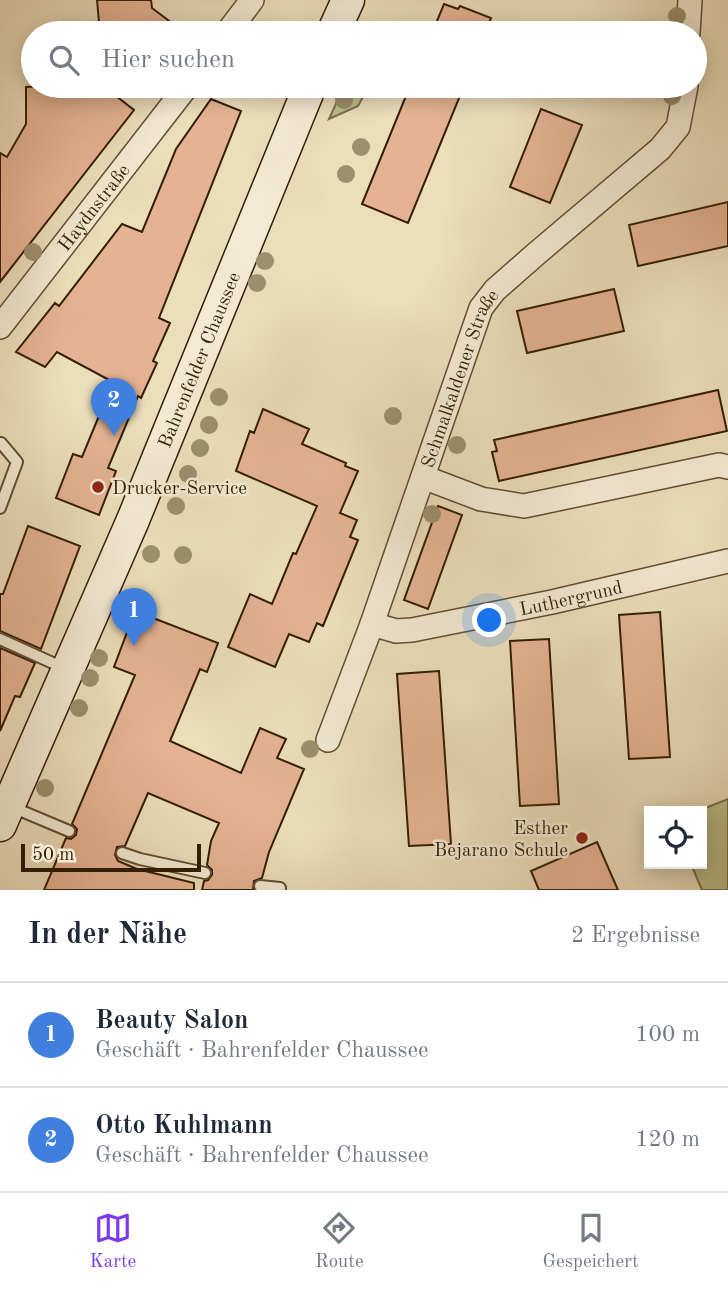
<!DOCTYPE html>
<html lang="de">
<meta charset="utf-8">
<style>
:root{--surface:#fff;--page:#f2f2f3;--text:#1f2937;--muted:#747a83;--line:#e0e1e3;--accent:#7c3aed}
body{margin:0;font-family:"Old Standard TT",serif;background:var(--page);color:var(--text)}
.controls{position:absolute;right:21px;bottom:21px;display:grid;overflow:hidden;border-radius:0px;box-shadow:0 4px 18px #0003}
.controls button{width:63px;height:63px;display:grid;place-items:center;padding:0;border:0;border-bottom:2px solid var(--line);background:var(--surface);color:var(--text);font:35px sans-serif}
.scale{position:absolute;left:21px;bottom:18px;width:180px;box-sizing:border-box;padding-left:7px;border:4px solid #341e04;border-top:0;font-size:19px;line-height:24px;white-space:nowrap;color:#341e04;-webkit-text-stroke:5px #f3ead3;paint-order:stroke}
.you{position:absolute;left:490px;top:621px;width:24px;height:24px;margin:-18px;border:5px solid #fff;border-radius:50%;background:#1a73e8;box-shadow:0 0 0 10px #1a73e833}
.badge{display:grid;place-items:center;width:46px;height:46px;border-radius:50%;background:var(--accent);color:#fff;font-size:23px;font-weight:700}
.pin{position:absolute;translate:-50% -58px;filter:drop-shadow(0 2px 4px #0008)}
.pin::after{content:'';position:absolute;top:37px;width:24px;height:21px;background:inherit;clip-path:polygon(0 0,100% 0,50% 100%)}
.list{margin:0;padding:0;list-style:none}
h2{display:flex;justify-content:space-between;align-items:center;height:91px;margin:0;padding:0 28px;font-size:30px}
h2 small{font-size:23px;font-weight:400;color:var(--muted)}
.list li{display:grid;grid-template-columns:46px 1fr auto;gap:21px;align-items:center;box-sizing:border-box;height:105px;padding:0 28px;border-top:2px solid var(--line)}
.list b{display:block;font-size:26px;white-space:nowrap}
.list p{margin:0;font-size:23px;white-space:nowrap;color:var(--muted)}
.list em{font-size:23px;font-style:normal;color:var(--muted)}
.icon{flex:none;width:38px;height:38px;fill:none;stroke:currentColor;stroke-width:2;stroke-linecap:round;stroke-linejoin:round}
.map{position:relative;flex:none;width:728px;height:890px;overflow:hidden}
.search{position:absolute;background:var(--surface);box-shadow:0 4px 18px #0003;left:21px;right:21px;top:21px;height:77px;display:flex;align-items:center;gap:18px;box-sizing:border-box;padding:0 24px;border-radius:38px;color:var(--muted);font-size:26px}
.sheet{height:301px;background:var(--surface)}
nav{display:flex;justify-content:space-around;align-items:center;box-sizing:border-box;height:98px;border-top:2px solid var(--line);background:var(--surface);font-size:19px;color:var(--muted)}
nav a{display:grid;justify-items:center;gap:4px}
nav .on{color:var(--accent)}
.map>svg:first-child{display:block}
</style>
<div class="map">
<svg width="728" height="890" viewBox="0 0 728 890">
<rect width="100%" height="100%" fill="#ecdebb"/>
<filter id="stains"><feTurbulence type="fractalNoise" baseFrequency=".00286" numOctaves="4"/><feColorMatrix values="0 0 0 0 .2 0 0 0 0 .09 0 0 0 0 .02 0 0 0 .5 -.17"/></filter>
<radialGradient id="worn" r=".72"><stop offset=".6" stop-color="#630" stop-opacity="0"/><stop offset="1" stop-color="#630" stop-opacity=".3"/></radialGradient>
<path fill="#bec08c" stroke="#796f48" stroke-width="2" d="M 344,86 L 369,86 L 358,106 L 329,119 Z
M 728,799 L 728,890 L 702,890 L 691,864 L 702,864 L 702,811 L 698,811 Z"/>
<path fill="#e5b392" stroke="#341e04" stroke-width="2" d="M 97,0 L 151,0 L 152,8 L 185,33 L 100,33 Z
M 444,4 L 458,9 L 460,6 L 491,18 L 485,33 L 432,33 Z
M 48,86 L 103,86 L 134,110 L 0,282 L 0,153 L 7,157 L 26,124 L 26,87 Z
M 410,86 L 464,86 L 408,223 L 362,204 Z
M 211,99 L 241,111 L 159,318 L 170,323 L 153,361 L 157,363 L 141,398 L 138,396 L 108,468 L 116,471 L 99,515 L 56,498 L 73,454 L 82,457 L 113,382 L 57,352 L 45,367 L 16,352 L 55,303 L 59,306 L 122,224 L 142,232 L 176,149 Z
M 541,109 L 582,125 L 550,203 L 510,187 Z
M 728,202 L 728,246 L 638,266 L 629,225 Z
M 614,289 L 624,331 L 527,353 L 517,311 Z
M 718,390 L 727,431 L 499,481 L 492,452 L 497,451 L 494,440 Z
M 263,409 L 309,429 L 302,444 L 346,463 L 345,466 L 358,471 L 340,513 L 357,520 L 350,537 L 358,540 L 323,626 L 317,623 L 309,642 L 289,634 L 275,667 L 228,647 L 250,594 L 272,604 L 293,553 L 296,554 L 317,506 L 236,471 L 250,431 L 254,433 Z
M 438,506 L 462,515 L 428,609 L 404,600 Z
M 28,526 L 80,546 L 41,649 L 0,631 L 0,594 L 3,594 Z
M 135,611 L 218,643 L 207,672 L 200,669 L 170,741 L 241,773 L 260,728 L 286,739 L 277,758 L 304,769 L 269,852 L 262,878 L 254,881 L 253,890 L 202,890 L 204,881 L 208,880 L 212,875 L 212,870 L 207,865 L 211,841 L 219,823 L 148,793 L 125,846 L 117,847 L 115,855 L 118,861 L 137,869 L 194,883 L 194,890 L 44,890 L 66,838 L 71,839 L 76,835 L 77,829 L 72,824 L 135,675 L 114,667 Z
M 660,612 L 670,757 L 629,759 L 619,615 Z
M 549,639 L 559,804 L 520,806 L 510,641 Z
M 0,648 L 35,663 L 20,697 L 15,696 L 0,731 Z
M 439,671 L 451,844 L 409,846 L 397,674 Z
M 597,842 L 618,890 L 539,890 L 531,871 Z"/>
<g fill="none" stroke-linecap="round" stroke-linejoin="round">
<defs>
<path id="service" d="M 0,508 L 17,462 L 1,443
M 0,639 L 66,669
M 12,807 L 69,831
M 122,853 L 140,859 L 205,873
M 260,886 L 280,888"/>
<g id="minor">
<path d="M 227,33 L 252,0"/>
<path d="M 688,33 L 690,0"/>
<path id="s1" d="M 0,327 L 187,86"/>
<path d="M 423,477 L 481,499 L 524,506 L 719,465 L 728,467"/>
<path id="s2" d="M 372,624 L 396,631 L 412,630 L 552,602 L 728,561"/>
<path id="s3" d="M 328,740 L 372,624 L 481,308 L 495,290 L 536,254 L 660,149 L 678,127 L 686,86"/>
</g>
<g id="secondary">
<path d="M 333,33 L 348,0"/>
<path id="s4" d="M 0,825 L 133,520 L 310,86"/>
</g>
</defs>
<use href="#service" stroke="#624e32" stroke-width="14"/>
<use href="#minor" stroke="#624e32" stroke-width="26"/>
<use href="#secondary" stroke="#341e04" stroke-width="35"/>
<use href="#service" stroke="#f3ead3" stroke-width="10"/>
<use href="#minor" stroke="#f3ead3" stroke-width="23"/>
<use href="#secondary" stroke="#f3ead3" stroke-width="32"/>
</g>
<g fill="#9d8f6d">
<circle cx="677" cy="16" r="9"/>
<circle cx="672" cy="96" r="9"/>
<circle cx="344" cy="100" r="9"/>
<circle cx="361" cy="147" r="9"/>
<circle cx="346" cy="174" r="9"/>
<circle cx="33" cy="252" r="9"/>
<circle cx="265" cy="261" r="9"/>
<circle cx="257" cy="283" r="9"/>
<circle cx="219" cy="397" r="9"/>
<circle cx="393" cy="416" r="9"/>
<circle cx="209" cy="425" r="9"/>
<circle cx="457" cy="445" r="9"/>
<circle cx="200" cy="448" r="9"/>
<circle cx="188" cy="474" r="9"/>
<circle cx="176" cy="506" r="9"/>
<circle cx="432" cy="514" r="9"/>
<circle cx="151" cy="554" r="9"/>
<circle cx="183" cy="555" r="9"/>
<circle cx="134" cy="599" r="9"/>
<circle cx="99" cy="658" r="9"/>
<circle cx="90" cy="678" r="9"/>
<circle cx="79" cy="708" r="9"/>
<circle cx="310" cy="749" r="9"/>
<circle cx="45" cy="788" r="9"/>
</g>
<g fill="#8f2418" stroke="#f3ead3" stroke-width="2.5">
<circle cx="98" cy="487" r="7"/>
<circle cx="582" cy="838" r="7"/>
</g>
<g text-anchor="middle" stroke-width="5" stroke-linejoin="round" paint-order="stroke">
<g font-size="19" fill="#341e04" stroke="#f3ead3">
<text dy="7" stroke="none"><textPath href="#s1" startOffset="152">Haydnstraße</textPath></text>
<text dy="7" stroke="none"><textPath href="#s4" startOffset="506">Bahrenfelder Chaussee</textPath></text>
<text dy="7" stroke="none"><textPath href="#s3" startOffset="385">Schmalkaldener Straße</textPath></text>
<text dy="7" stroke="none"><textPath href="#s2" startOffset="203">Luthergrund</textPath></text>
</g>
<g font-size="19" fill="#341e04" stroke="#f3ead3" text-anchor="start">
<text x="112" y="494">Drucker-Service</text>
<text x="568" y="834" text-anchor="end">Esther<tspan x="568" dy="22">Bejarano Schule</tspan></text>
</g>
</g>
<rect width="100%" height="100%" filter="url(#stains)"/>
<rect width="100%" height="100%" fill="url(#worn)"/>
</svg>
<div class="controls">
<button><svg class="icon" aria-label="locate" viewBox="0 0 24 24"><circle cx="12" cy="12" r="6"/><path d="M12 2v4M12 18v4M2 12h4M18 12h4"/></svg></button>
</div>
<div class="scale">50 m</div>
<div class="you"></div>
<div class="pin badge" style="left:134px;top:646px;background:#3f7fe0">1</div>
<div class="pin badge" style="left:114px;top:436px;background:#3f7fe0">2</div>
<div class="search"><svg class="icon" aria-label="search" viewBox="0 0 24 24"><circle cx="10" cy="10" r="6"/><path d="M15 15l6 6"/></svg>Hier suchen</div>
</div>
<section class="sheet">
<h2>In der Nähe<small>2 Ergebnisse</small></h2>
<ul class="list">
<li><span class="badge" style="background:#3f7fe0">1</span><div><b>Beauty Salon</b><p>Geschäft · Bahrenfelder Chaussee</p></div><em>100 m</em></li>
<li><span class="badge" style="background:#3f7fe0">2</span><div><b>Otto Kuhlmann</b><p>Geschäft · Bahrenfelder Chaussee</p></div><em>120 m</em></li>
</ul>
</section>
<nav>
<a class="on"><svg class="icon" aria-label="map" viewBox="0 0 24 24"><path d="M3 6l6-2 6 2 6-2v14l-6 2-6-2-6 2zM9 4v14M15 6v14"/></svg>Karte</a>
<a><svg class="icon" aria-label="directions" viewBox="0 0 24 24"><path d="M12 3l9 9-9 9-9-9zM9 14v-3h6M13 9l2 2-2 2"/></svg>Route</a>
<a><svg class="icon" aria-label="saved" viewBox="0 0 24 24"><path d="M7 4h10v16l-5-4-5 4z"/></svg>Gespeichert</a>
</nav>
